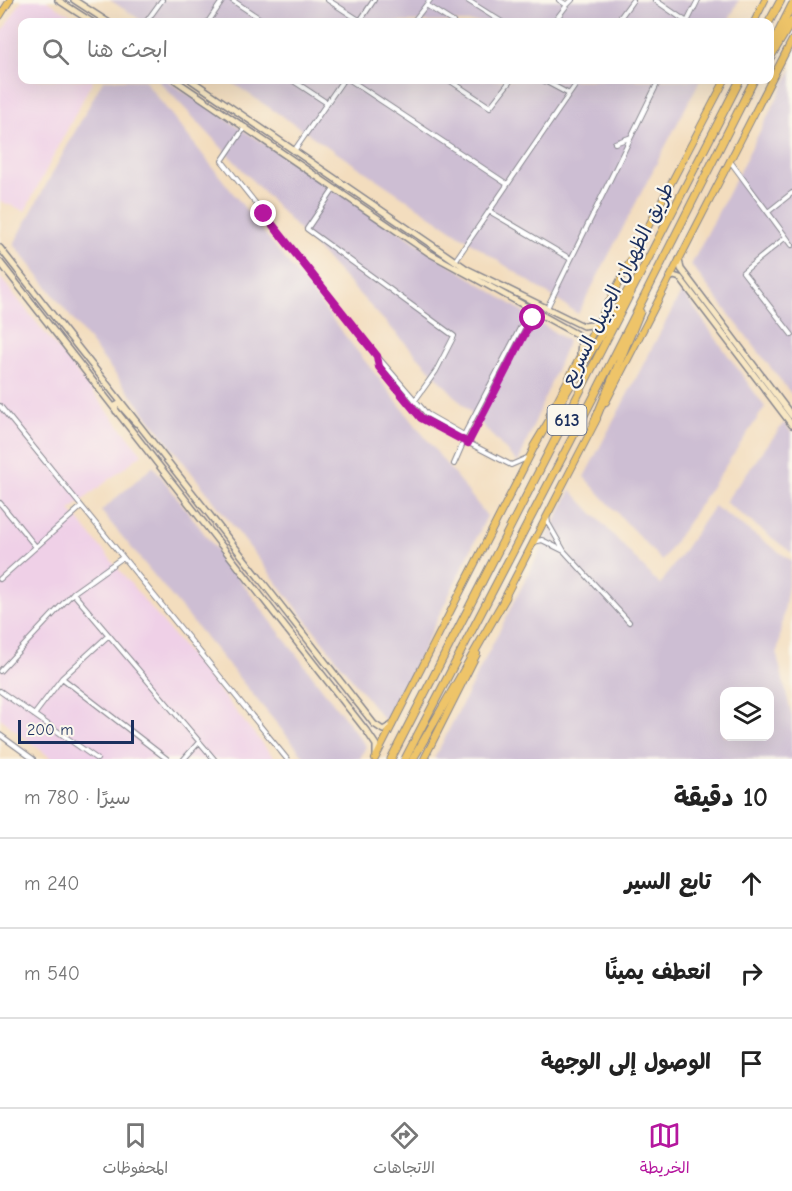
<!DOCTYPE html>
<html lang="ar">
<meta charset="utf-8">
<style>
:root{--surface:#fff;--page:#f2f2f2;--text:#222;--muted:#767676;--line:#e0e0e0;--accent:#b5179e}
body{margin:0;font-family:"Comic Neue","Playpen Sans Arabic",sans-serif;background:var(--page);color:var(--text);direction:rtl}
.controls{position:absolute;right:18px;bottom:18px;display:grid;overflow:hidden;border-radius:12px;box-shadow:0 6px 24px #0002}
.controls button{width:54px;height:54px;display:grid;place-items:center;padding:0;border:0;border-bottom:2px solid var(--line);background:var(--surface);color:var(--text);font:30px sans-serif}
.scale{position:absolute;left:18px;bottom:15px;width:116px;box-sizing:border-box;padding-left:6px;border:3px solid #1b2f5e;border-top:0;font-size:16px;line-height:21px;white-space:nowrap;color:#1b2f5e;-webkit-text-stroke:4px #fbf7ec;paint-order:stroke}
.stop{position:absolute;width:18px;height:18px;margin:-14px;border:4px solid #b5179e;border-radius:50%;background:#fff}
.stop.end{background:#b5179e;border-color:#fff;box-shadow:0 2px 6px #0008}
.list{margin:0;padding:0;list-style:none}
h2{display:flex;justify-content:space-between;align-items:center;height:78px;margin:0;padding:0 24px;font-size:26px}
h2 small{font-size:20px;font-weight:400;color:var(--muted)}
.list li{display:grid;grid-template-columns:39px 1fr auto;gap:18px;align-items:center;box-sizing:border-box;height:90px;padding:0 24px;border-top:2px solid var(--line)}
.list b{display:block;font-size:22px;white-space:nowrap}
.list em{font-size:20px;font-style:normal;color:var(--muted)}
.icon{flex:none;width:33px;height:33px;fill:none;stroke:currentColor;stroke-width:2;stroke-linecap:round;stroke-linejoin:round}
.map{position:relative;flex:none;width:792px;height:759px;overflow:hidden;direction:ltr}
.search{position:absolute;background:var(--surface);box-shadow:0 6px 24px #0002;left:18px;right:18px;top:18px;height:66px;display:flex;align-items:center;gap:15px;box-sizing:border-box;padding:0 21px;border-radius:12px;color:var(--muted);font-size:22px}
.sheet{height:348px;background:var(--surface)}
nav{display:flex;justify-content:space-around;align-items:center;box-sizing:border-box;height:84px;border-top:2px solid var(--line);background:var(--surface);font-size:16px;color:var(--muted)}
nav a{display:grid;justify-items:center;gap:3px}
nav .on{color:var(--accent)}
.map>svg:first-child{display:block}
</style>
<div class="map">
<svg width="792" height="759" viewBox="0 0 792 759">
<rect width="100%" height="100%" fill="#fbf7ec"/>
<filter id="ink" filterUnits="userSpaceOnUse"><feTurbulence type="fractalNoise" baseFrequency=".0167" numOctaves="2"/><feDisplacementMap in="SourceGraphic" scale="12" xChannelSelector="R" yChannelSelector="G"/><feConvolveMatrix kernelMatrix="1 2 1 2 8 2 1 2 1" color-interpolation-filters="sRGB"/></filter>
<filter id="wash" filterUnits="userSpaceOnUse"><feTurbulence type="fractalNoise" baseFrequency=".008" numOctaves="4" result="noise"/><feDisplacementMap in="SourceGraphic" scale="24" xChannelSelector="R" yChannelSelector="G"/><feGaussianBlur stdDeviation="1.35" result="paint"/><feColorMatrix in="noise" values="0 0 0 0 0 0 0 0 0 0 0 0 0 0 0 0 0 1.4 0 .05"/><feComposite in="paint" operator="in"/></filter>
<g filter="url(#wash)">
<rect width="100%" height="100%" fill="#f3ddbe"/>
<path fill="#efd0e7" d="M 22,0 L 46,0 L 83,22 L 22,22 L 22,80 L 93,80 L 25,211 L 0,201 L 0,35 Z
M 0,277 L 142,454 L 70,510 L 275,759 L 52,759 L 0,718 Z"/>
<path fill="#cdbed3" fill-rule="evenodd" d="M 110,0 L 739,0 L 728,22 L 144,22 Z
M 792,69 L 792,395 L 691,265 Z
M 103,80 L 144,80 L 487,516 L 387,724 L 14,244 Z
M 158,80 L 166,80 L 568,341 L 518,463 Z
M 228,80 L 700,80 L 578,314 Z
M 682,291 L 765,407 L 662,561 L 584,477 Z
M 784,423 L 792,433 L 792,553 L 725,502 Z
M 153,466 L 366,746 L 360,759 L 306,759 L 101,511 Z
M 571,490 L 660,585 L 714,506 L 792,561 L 777,655 L 792,717 L 792,759 L 434,759 ZM 724,692 L 770,692 L 770,736 L 724,736 Z"/>
</g>
<g filter="url(#ink)">
<g fill="none" stroke-linecap="round" stroke-linejoin="round">
<defs>
<path id="street" d="M 232,0 L 265,22
M 328,0 L 362,22
M 467,0 L 502,22
M 655,0 L 687,22
M 426,5 L 453,22
M 567,5 L 572,0
M 360,21 L 374,0
M 146,22 L 162,0
M 208,22 L 223,0
M 413,22 L 430,0
M 554,22 L 567,5 L 559,0
M 617,22 L 633,0
M 687,22 L 698,0
M 292,80 L 327,103
M 350,80 L 507,184
M 449,80 L 490,107 L 511,80
M 543,80 L 569,94
M 245,127 L 222,161 L 377,356 L 427,414 L 464,435 L 527,315 L 526,308
M 615,143 L 629,138
M 294,151 L 343,80
M 730,161 L 792,245
M 334,189 L 307,229 L 454,336 L 436,371 L 411,406
M 489,211 L 569,258
M 768,212 L 792,193
M 786,237 L 743,272 L 792,335
M 455,261 L 579,80
M 547,308 L 659,80
M 377,357 L 379,367 L 421,418 L 511,465 L 527,458
M 0,406 L 287,759
M 468,443 L 533,318 L 540,315
M 454,464 L 464,441
M 0,503 L 36,547
M 534,542 L 542,540 L 564,551 L 548,523 L 547,516
M 564,551 L 629,622
M 0,579 L 81,507
M 73,593 L 214,759
M 0,671 L 73,593 L 122,558
M 62,678 L 167,759
M 0,691 L 97,759
M 34,715 L 62,678 L 109,635
M 0,735 L 33,759
M 184,759 L 199,742"/>
<path id="secondary" d="M 58,0 L 92,22
M 74,0 L 108,22
M 175,80 L 429,253 L 576,334 L 581,342 L 580,353
M 191,80 L 467,269 L 583,326 L 592,325 L 598,321
M 0,248 L 374,724 L 383,730 L 392,725
M 679,260 L 681,269 L 792,416
M 0,262 L 368,733 L 376,745 L 376,755
M 669,278 L 674,276 L 680,278 L 792,425
M 116,411 L 115,406 L 119,404 L 136,423"/>
<path id="primary" d="M 0,16 L 10,0
M 754,22 L 765,0
M 606,402 L 792,40
M 549,416 L 725,80
M 504,599 L 597,419
M 375,759 L 536,444
M 424,759 L 477,654"/>
<path id="highway" d="M 769,22 L 781,0
M 770,49 L 792,5
M 770,58 L 792,21
M 594,423 L 640,312
M 534,446 L 628,290
M 391,759 L 740,80
M 405,759 L 592,400 L 754,80
M 413,759 L 506,597"/>
</defs>
<use href="#street" stroke="#87868e" stroke-width="6"/>
<use href="#secondary" stroke="#87868e" stroke-width="8"/>
<use href="#primary" stroke="#87868e" stroke-width="8"/>
<use href="#highway" stroke="#87868e" stroke-width="9"/>
<use href="#street" stroke="#fff" stroke-width="4"/>
<use href="#secondary" stroke="#f8e7c3" stroke-width="5"/>
<use href="#primary" stroke="#eec469" stroke-width="6"/>
<use href="#highway" stroke="#eec469" stroke-width="7"/>
</g>
</g>
<g fill="none" stroke-linecap="round" stroke-linejoin="round" filter="url(#ink)">
<path stroke="#b5179e" stroke-width="8" d="M 264,214 L 377,356 L 379,367 L 421,418 L 468,443 L 533,318"/>
</g>
<g text-anchor="middle" stroke-width="4.5" stroke-linejoin="round" paint-order="stroke">
<rect fill="#fbf7ec" stroke="#5e6b89" stroke-width="1.5" x="547.5" y="405" width="39" height="30" rx="4.5"/>
<g font-size="18" font-weight="bold" fill="#1b2f5e">
<text x="567" y="426">613</text>
</g>
<g font-size="20" fill="#1b2f5e" stroke="#fbf7ec">
<text transform="translate(617 284) rotate(-63)" y="7">طريق الظهران الجبيل السريع</text>
</g>
</g>
</svg>
<div class="controls">
<button><svg class="icon" aria-label="layers" viewBox="0 0 24 24"><path d="M12 4l9 5-9 5-9-5zM3 14l9 5 9-5"/></svg></button>
</div>
<div class="scale">200 m</div>
<div class="stop" style="left:533px;top:318px"></div>
<div class="stop end" style="left:264px;top:214px"></div>
<div class="search"><svg class="icon" aria-label="search" viewBox="0 0 24 24"><circle cx="10" cy="10" r="6"/><path d="M15 15l6 6"/></svg>ابحث هنا</div>
</div>
<section class="sheet">
<h2>10 دقيقة<small>سيرًا · 780 m</small></h2>
<ul class="list">
<li><svg class="icon" aria-label="ahead" viewBox="0 0 24 24"><path d="M12 20V5M6 11l6-6 6 6"/></svg><div><b>تابع السير</b></div><em>240 m</em></li>
<li><svg class="icon" aria-label="right" viewBox="0 0 24 24"><path d="M7 20v-9h11M14 6l5 5-5 5"/></svg><div><b>انعطف يمينًا</b></div><em>540 m</em></li>
<li><svg class="icon" aria-label="arrive" viewBox="0 0 24 24"><path d="M6 21V4h12l-3 4 3 4H6"/></svg><div><b>الوصول إلى الوجهة</b></div></li>
</ul>
</section>
<nav>
<a class="on"><svg class="icon" aria-label="map" viewBox="0 0 24 24"><path d="M3 6l6-2 6 2 6-2v14l-6 2-6-2-6 2zM9 4v14M15 6v14"/></svg>الخريطة</a>
<a><svg class="icon" aria-label="directions" viewBox="0 0 24 24"><path d="M12 3l9 9-9 9-9-9zM9 14v-3h6M13 9l2 2-2 2"/></svg>الاتجاهات</a>
<a><svg class="icon" aria-label="saved" viewBox="0 0 24 24"><path d="M7 4h10v16l-5-4-5 4z"/></svg>المحفوظات</a>
</nav>
